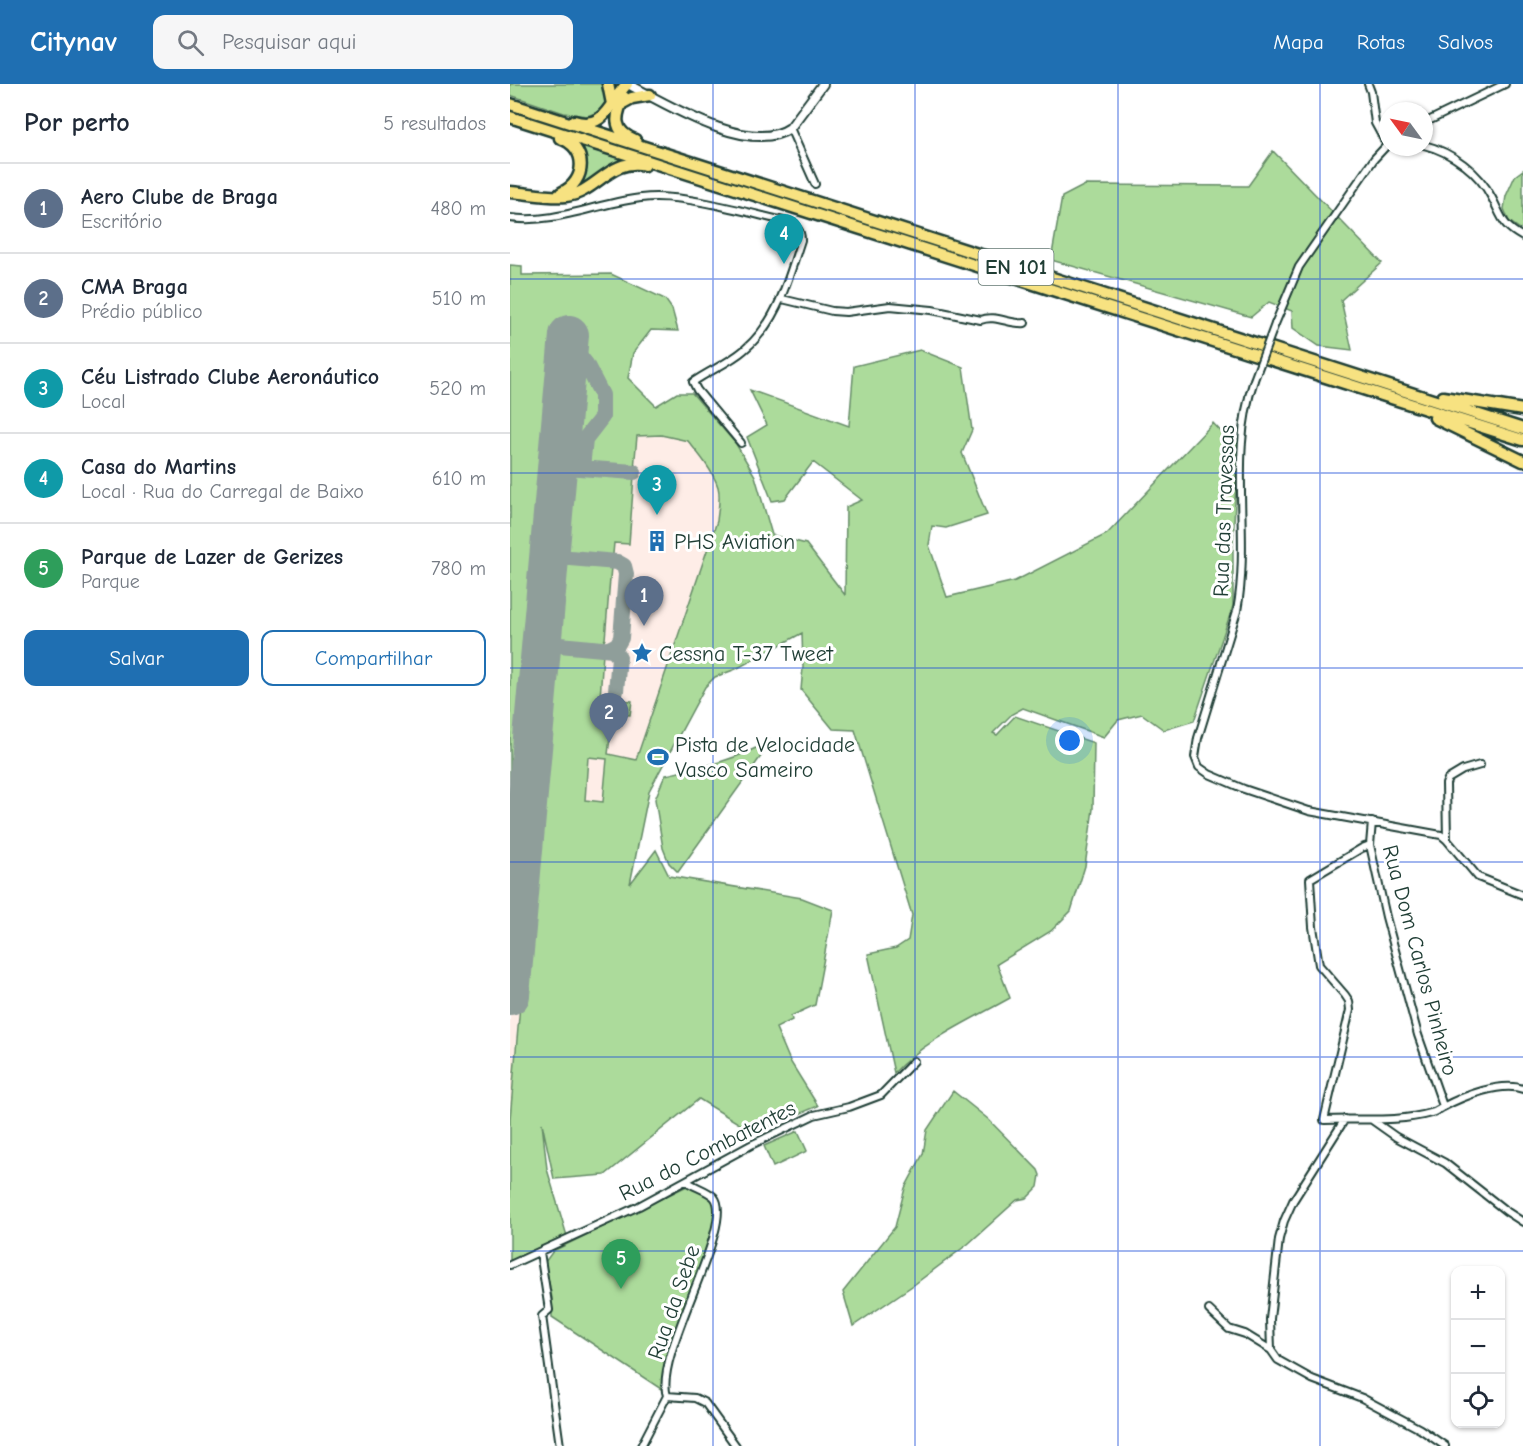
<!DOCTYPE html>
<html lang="pt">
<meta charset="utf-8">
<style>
:root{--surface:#fff;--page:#f6f6f7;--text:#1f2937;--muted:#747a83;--line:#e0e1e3;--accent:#1f6fb2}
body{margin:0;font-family:"Comic Neue",sans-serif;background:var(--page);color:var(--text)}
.controls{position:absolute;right:18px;bottom:18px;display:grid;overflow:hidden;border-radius:12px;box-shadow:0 2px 4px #0004}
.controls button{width:54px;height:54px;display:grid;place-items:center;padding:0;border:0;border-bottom:2px solid var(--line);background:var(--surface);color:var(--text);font:30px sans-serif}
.compass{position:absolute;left:869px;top:18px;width:54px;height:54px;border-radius:50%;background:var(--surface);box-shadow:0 2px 4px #0004;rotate:303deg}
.you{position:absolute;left:560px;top:657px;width:21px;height:21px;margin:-15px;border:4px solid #fff;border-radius:50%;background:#1a73e8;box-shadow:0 0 0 9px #1a73e833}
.badge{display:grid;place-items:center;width:39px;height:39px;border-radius:50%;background:var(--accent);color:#fff;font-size:20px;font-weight:700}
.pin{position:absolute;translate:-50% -50px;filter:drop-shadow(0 2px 3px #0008)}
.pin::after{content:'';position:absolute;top:32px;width:21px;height:18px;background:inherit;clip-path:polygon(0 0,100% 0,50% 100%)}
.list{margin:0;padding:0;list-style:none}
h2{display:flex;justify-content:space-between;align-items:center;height:78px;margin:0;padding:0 24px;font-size:26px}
h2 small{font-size:20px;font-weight:400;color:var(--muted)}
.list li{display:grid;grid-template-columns:39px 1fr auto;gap:18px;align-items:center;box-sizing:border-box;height:90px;padding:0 24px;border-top:2px solid var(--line)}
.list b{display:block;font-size:22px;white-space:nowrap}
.list p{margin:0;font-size:20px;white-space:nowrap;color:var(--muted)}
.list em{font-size:20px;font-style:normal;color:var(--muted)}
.actions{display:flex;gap:12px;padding:18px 24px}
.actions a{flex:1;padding:14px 0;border:2px solid var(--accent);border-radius:12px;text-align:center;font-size:21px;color:var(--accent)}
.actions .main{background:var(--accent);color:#fff}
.icon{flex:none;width:33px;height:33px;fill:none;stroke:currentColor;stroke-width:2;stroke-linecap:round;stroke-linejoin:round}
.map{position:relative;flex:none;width:1013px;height:1362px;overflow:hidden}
header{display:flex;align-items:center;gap:36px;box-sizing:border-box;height:84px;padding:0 30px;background:var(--accent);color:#fff}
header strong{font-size:28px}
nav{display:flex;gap:33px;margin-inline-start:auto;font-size:21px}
.search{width:420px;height:54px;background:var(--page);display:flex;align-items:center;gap:15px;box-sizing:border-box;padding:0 21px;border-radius:12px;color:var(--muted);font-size:22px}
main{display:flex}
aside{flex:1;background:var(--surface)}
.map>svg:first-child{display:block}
</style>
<header>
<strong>Citynav</strong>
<div class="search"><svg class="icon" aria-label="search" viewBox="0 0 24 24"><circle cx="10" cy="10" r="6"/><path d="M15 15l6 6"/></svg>Pesquisar aqui</div>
<nav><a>Mapa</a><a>Rotas</a><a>Salvos</a></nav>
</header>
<main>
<aside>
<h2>Por perto<small>5 resultados</small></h2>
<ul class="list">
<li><span class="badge" style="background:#5c6f8a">1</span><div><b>Aero Clube de Braga</b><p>Escritório</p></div><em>480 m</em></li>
<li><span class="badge" style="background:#5c6f8a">2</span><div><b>CMA Braga</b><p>Prédio público</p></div><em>510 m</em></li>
<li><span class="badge" style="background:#0f9aa8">3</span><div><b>Céu Listrado Clube Aeronáutico</b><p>Local</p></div><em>520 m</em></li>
<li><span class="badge" style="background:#0f9aa8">4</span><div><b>Casa do Martins</b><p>Local · Rua do Carregal de Baixo</p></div><em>610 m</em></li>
<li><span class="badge" style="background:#2e9e5b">5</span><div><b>Parque de Lazer de Gerizes</b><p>Parque</p></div><em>780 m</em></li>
</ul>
<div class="actions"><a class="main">Salvar</a><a>Compartilhar</a></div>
</aside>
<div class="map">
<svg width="1013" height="1362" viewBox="0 0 1013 1362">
<rect width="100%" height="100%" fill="#fff"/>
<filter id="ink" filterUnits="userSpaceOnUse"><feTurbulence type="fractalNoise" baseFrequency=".0167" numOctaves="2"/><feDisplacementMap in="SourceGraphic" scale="12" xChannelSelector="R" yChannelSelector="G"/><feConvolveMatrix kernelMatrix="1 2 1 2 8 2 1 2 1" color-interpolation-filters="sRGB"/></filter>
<g filter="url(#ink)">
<path fill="#feede7" d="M 37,224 L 107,276 L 141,344 L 171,309 L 178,309 L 188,359 L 223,431 L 45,892 L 0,1146 L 0,579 Z"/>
<path fill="#acdb9b" stroke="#668c68" stroke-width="1.5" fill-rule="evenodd" d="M 0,0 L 91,0 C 99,9 97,17 91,27 L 77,32 L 54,29 L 0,11 Z
M 66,60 L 121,77 L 64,106 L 67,102 Z
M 763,67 L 872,179 L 831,216 L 842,266 L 809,262 L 783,244 L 782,227 L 759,218 L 741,233 L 541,176 L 552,113 L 575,101 L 738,102 Z
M 1013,86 L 1013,144 L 1010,145 L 999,137 L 994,125 L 996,112 L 1005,92 Z
M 0,181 L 12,182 L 12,191 L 101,190 L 155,215 L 162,225 L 168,247 L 141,246 L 123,269 L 118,294 L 146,322 L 167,309 L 182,309 L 226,360 L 245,392 L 262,451 L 296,460 L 335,511 L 336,423 L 352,416 L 303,378 L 275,415 L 262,417 L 237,353 L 257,341 L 240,306 L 339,342 L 344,282 L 410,266 L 453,283 L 462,346 L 452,369 L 477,431 L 436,444 L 422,442 L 419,461 L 437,513 L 505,497 L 597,450 L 703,339 L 719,356 L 728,355 L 723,460 L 723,522 L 684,637 L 654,646 L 632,630 L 608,636 L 594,653 L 513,624 L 502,630 L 483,649 L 487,651 L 505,632 L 584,659 L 583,725 L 575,782 L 561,827 L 541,847 L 487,880 L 500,914 C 461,936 415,956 384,989 L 358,870 L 386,864 L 398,856 L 402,831 L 345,646 L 323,645 L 291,606 L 293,583 L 292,549 L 226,585 L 205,593 L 195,603 L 139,707 L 120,800 L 146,766 L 159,792 L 292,814 L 323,826 L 305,921 L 281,932 L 282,936 L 266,944 L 280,977 L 308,1022 L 244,1049 L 189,1015 L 95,1091 L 44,1095 L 32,1039 L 37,1085 L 57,1152 L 0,1177 L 0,1035 L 41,569 L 43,566 L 47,565 L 93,569 L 90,615 L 122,617 L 120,631 L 103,630 L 98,670 L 126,676 L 207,437 C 208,426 211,413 208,403 C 203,387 188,369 178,357 L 151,351 L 127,352 L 124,385 L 78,380 L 79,358 L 96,333 L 96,310 L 74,267 L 69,251 L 48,249 L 0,800 ZM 78,673 L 97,675 L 93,718 L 75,716 Z
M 74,286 L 77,289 L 88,309 L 88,331 L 72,354 L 69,377 L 66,379 L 61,379 L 58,375 L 66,292 L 69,287 Z
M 64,388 L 124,392 L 119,460 L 104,459 L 103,470 L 100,473 L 56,469 L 50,465 L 57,394 Z
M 53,478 L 101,483 L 95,555 L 92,560 L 47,556 L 42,553 L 48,482 Z
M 259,657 L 254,668 L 168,788 L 159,779 L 153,764 L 145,715 L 153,696 L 156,691 C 192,683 227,676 259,657 Z
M 443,1007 L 478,1035 L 528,1086 L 530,1091 L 528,1103 L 517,1114 L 507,1116 L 458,1160 L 405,1200 L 343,1242 L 333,1208 L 385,1143 L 395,1104 L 413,1070 L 417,1046 Z
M 288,1047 L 297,1067 L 263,1083 L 254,1062 Z
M 177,1102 L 199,1111 L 206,1123 L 201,1153 L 161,1262 L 151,1305 L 42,1233 L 42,1214 L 35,1178 L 43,1167 Z"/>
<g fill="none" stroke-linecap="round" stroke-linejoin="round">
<path stroke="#8f9e9a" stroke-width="16" d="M 58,257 L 76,280 L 92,311 L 92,333 L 75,355 L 72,384
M 46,392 L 50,385 L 56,383 L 124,388
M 38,481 L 43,474 L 48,473 L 107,478 L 114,482 L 116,490 L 111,554 L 107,561 L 99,565
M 30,568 L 34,562 L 39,560 L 103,566 L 109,573 L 106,607"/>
<path stroke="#8f9e9a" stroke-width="40" d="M 0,911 L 59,251"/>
<defs>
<path id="minor" d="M 858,0 L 861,8 L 865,39 L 877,61
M 914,39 L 995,0
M 280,44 L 305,100
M 914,61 C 942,68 969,88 982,114 C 992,133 992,142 1013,153
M 0,134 C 50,141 96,114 146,113 C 185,113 239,129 278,138 C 287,143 291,146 291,156 C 278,195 268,238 234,266 C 219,279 200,286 183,298 L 187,306 L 231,359
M 272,215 L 322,227 L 336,228 L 380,222 L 422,226 L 471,236 C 485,230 500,241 515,239
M 765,240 L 789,183 L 864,75 L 878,60
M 744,296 C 718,371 741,451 727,527 L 688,654 L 685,673 L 689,683 L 699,690 L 734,705 L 799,727 L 931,751 L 937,756 L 968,793 L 1013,811
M 862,738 L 860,761 L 876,833 L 908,951 L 933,1022
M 937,756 L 936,700 L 938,695 L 953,686 L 970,681
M 860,761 L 852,764 L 800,795 L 803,843 L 809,881 L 835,911 L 839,917 L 840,926 L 814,1036 C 849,1034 886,1039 921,1029 C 926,1028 929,1025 933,1023 C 953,1012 992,997 1013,1005
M 862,1036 L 886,1053 L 935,1079 L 996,1127 L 1013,1138
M 30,1168 L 39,1226 L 32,1232 L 50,1362
M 0,1181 L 129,1122 L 241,1061 L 304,1031 L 339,1023 L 371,1011 L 404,977
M 699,1226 L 719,1245 L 735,1250 L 761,1266 L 768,1276 L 802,1295 L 852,1314 L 910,1345 L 935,1362
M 761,1266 L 760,1235 L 769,1155 L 774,1137 L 783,1117 L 835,1035
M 157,1312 L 185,1314 L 195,1319 L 226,1362
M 131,1362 L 157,1312 C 143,1271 227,1139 204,1113 C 197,1106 184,1103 176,1097"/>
<path id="tertiary" d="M 118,0 C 156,20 240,72 280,44 L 313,0"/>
<path id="trunk" d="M 98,0 L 102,20
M 114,13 C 105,32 102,47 125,56
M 0,20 L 1013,345
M 111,20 L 122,14 L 140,11
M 0,33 L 1013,356
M 64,37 C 96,47 100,16 117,0
M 50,54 C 78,63 77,98 51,109
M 0,108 C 17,109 40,114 56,112 C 86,109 100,73 135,81
M 933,313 L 1013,326
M 925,334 L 1013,377"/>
</defs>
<use href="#minor" stroke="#1f3d34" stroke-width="10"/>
<use href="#tertiary" stroke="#1f3d34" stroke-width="12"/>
<use href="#trunk" stroke="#1f3d34" stroke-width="15"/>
<use href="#minor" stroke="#fff" stroke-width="6"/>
<use href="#tertiary" stroke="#fff" stroke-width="8"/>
<use href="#trunk" stroke="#f7e281" stroke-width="10"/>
<defs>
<path id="minor-bridge" d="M 744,296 L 765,240"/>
</defs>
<use href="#minor-bridge" stroke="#1f3d34" stroke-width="10" stroke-linecap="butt"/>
<use href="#minor-bridge" stroke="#fff" stroke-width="6"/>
</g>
</g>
<path fill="none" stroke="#1d4ed8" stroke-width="1.5" stroke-opacity="0.55" d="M 203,0 L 203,1362M 405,0 L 405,1362M 608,0 L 608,1362M 810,0 L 810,1362M 0,195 L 1013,195M 0,389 L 1013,389M 0,584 L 1013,584M 0,778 L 1013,778M 0,973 L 1013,973M 0,1167 L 1013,1167"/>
<defs>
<symbol id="building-bare" viewBox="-9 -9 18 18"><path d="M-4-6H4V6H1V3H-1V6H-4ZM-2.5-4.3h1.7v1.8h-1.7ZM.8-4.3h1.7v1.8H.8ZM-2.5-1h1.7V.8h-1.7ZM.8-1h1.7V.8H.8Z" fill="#1f6fb2" stroke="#fff" stroke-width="2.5" paint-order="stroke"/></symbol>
<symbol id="sight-bare" viewBox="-9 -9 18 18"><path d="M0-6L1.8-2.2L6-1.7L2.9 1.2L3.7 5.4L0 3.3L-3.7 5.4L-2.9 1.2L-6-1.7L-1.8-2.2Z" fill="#1f6fb2" stroke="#fff" stroke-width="2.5" paint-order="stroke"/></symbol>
<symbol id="stadium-bare" viewBox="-9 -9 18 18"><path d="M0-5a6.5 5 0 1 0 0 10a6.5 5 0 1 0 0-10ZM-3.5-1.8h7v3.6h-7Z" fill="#1f6fb2" stroke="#fff" stroke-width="2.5" paint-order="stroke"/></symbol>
</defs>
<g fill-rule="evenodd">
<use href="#building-bare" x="132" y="442" width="30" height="30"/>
<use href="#sight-bare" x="117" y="554" width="30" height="30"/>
<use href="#stadium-bare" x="133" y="658" width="30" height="30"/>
</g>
<g text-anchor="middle" stroke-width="6" stroke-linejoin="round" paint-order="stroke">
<rect fill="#fff" stroke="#627771" stroke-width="1.5" x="468.5" y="165" width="75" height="36" rx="4.5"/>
<g font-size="21" font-weight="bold" fill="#1f3d34">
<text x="506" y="190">EN 101</text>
</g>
<g font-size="22" fill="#1f3d34" stroke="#fff">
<text transform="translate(713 427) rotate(-88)" y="8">Rua das Travessas</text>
<text transform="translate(911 876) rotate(75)" y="8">Rua Dom Carlos Pinheiro</text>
<text transform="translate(197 1066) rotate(-27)" y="8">Rua do Combatentes</text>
<text transform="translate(163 1218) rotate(-71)" y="8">Rua da Sebe</text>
</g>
<g font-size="22" fill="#1f3d34" stroke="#fff" text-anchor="start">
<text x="164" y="465">PHS Aviation</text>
<text x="149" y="577">Cessna T-37 Tweet</text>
<text x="165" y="668">Pista de Velocidade<tspan x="165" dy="25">Vasco Sameiro</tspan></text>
</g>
</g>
</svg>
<div class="controls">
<button>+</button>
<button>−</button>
<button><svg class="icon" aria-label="locate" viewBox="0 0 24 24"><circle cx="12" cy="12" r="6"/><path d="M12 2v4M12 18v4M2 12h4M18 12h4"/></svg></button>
</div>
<svg class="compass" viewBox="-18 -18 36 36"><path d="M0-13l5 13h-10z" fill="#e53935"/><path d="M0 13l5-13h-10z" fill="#747a83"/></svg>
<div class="you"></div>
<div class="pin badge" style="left:134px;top:542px;background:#5c6f8a">1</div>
<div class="pin badge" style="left:99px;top:659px;background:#5c6f8a">2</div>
<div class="pin badge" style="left:147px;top:431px;background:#0f9aa8">3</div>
<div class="pin badge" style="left:274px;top:180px;background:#0f9aa8">4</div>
<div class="pin badge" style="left:111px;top:1205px;background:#2e9e5b">5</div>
</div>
</main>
